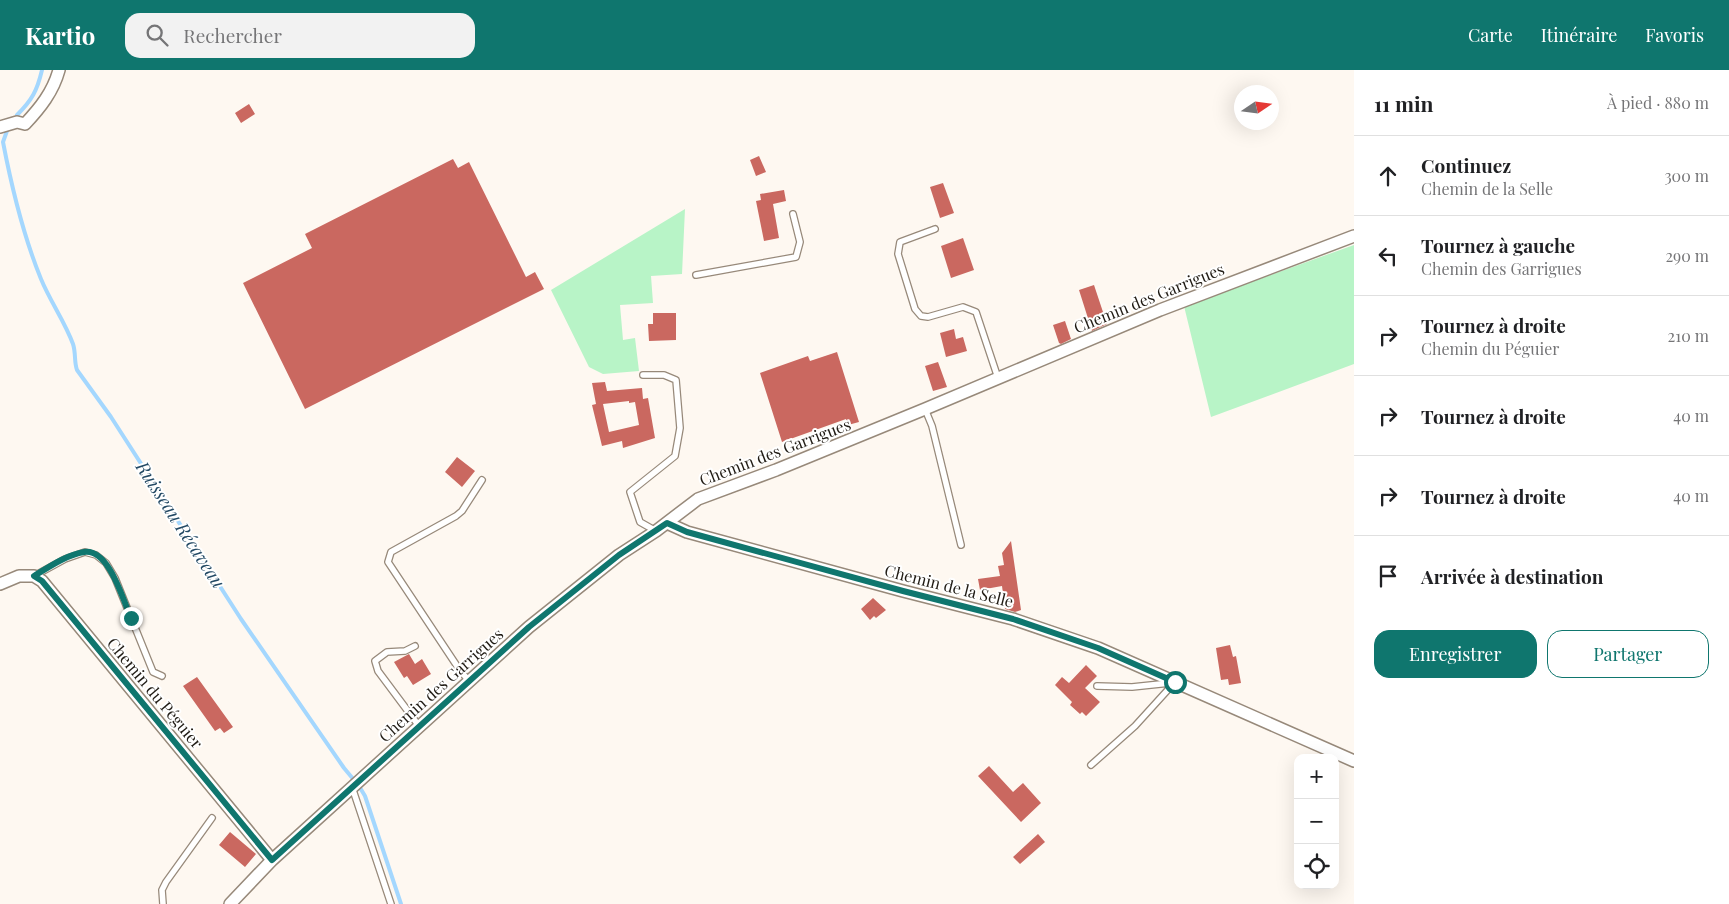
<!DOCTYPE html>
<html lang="fr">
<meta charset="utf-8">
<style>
:root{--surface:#fff;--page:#f2f2f2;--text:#202124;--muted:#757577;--line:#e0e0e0;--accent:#0f766e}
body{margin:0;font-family:"Playfair Display",serif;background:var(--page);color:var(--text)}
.controls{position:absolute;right:15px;bottom:15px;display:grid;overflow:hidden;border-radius:10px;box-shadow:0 5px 20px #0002}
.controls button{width:45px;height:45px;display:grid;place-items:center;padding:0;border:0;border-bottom:1px solid var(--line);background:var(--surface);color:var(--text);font:25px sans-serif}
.compass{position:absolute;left:1234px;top:15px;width:45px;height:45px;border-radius:50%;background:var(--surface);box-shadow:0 5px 20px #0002;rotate:77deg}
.stop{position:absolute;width:15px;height:15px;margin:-11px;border:4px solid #0f766e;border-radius:50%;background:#fff}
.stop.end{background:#0f766e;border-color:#fff;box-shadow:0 1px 5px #0008}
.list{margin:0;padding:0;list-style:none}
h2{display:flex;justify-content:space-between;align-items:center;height:65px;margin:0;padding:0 20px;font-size:21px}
h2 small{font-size:16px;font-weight:400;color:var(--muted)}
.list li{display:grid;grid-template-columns:32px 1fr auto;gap:15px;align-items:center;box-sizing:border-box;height:80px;padding:0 20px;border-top:1px solid var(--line)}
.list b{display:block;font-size:19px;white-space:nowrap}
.list p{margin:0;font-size:16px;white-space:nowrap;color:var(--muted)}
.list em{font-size:16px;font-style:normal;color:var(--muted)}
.actions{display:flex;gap:10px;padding:15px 20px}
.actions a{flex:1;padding:11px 0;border:1px solid var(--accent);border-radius:15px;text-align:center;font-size:18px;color:var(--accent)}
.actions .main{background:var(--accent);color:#fff}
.icon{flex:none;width:28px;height:28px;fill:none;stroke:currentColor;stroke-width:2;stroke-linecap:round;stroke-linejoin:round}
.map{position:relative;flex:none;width:1354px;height:834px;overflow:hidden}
header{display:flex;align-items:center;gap:30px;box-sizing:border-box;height:70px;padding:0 25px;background:var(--accent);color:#fff}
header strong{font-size:24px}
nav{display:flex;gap:28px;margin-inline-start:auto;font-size:18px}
.search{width:350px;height:45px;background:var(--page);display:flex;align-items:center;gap:12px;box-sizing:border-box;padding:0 18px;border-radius:15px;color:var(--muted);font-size:19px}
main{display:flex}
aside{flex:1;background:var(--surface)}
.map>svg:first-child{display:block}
</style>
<header>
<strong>Kartio</strong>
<div class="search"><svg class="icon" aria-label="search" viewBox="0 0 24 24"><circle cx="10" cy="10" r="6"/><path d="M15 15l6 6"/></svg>Rechercher</div>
<nav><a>Carte</a><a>Itinéraire</a><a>Favoris</a></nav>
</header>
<main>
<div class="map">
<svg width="1354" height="834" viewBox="0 0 1354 834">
<rect width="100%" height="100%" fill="#fef8f1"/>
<path fill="#b8f4c7" d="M 685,139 L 682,204 L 651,206 L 653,233 L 620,235 L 623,270 L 635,268 L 639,301 L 603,304 L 589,297 L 551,220 Z
M 1354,175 L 1354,294 L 1211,347 L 1184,236 Z"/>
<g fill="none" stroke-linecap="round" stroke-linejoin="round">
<path stroke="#a4d7fe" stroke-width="4" d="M 17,45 C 32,30 37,21 42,0
M 8,58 L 3,72 C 12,119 23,165 41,209 C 50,231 65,252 73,274 C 76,283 74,292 77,300 L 111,347 L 241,549 L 344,698 L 359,716 L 365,726 L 401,834"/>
</g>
<path fill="#ca6860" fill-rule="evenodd" d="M 249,34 L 255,44 L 241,53 L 235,43 Z
M 759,86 L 766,102 L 756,106 L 750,90 Z
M 453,89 L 458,98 L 469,92 L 526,207 L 535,202 L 544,219 L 305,339 L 243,213 L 312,178 L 305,164 Z
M 943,113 L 954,143 L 940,148 L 930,117 Z
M 784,120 L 786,131 L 773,134 L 779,168 L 764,171 L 756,131 L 761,130 L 760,124 Z
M 963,168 L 974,200 L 951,208 L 941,176 Z
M 1094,215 L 1107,254 L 1092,261 L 1079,220 Z
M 653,243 L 676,243 L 676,270 L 649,271 L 648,254 L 653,254 Z
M 1065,251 L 1071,269 L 1061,274 L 1059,273 L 1053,255 Z
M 954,259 L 956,269 L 963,267 L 967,281 L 946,287 L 940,263 Z
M 837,282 L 859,352 L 848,355 L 846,349 L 782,372 L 760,303 L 808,286 L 810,291 Z
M 938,292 L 947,317 L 933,321 L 925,296 Z
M 605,312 L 607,321 L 642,318 L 643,329 L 648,328 L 655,368 L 623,378 L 622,371 L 602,376 L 592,335 L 596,334 L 592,313 ZM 629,331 L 629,333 L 635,332 L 639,355 L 609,362 L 603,334 Z
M 457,387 L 475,401 L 462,417 L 445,402 Z
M 1011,471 L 1021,540 L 1015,542 L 1005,539 L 1002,516 L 980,520 L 978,509 L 1000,506 L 998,496 L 1004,495 L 1002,483 Z
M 873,528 L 886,540 L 876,548 L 874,546 L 870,550 L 861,539 Z
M 1230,575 L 1233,587 L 1236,586 L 1241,613 L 1229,615 L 1228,609 L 1221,610 L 1216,578 Z
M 409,584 L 415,594 L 422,589 L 431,604 L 413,615 L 407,606 L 404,608 L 394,592 Z
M 1086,595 L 1097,606 L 1085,618 L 1100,632 L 1086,646 L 1082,642 L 1080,644 L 1070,635 L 1072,632 L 1055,615 L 1062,607 L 1069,613 Z
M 197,607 L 233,657 L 224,663 L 220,658 L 215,661 L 183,616 Z
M 989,696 L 1013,722 L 1023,713 L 1041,733 L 1021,752 L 978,706 Z
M 230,762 L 256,784 L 245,797 L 219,775 Z
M 1038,764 L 1045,772 L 1020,794 L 1013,787 Z"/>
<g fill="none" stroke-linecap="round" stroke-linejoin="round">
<defs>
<path id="lane" d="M 935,159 L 900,172 L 898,184 L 915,239 L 921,246 L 928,247 L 963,237 L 976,242 L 998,308
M 696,205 L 796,187 L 800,172 L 793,144
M 643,305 L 664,305 L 676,310 L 680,358 L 675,386 L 630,422 L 640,452 L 656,461
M 925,339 L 932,356 L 961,475
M 34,506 L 65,489 L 85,482 L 96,485 L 106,493 L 115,508 L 153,602 L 162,606
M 415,576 L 405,581 L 387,582 L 375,591 L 378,601 L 419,656
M 469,611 L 459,599 L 388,492 L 391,482 L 456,446 L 462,441 L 482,410
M 1097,616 L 1132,617 L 1170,613
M 1091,695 L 1135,656 L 1175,612
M 352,717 L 391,834
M 163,834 L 162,820 L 166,812 L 212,748"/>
<path id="street" d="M 0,57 L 17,52 L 25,54 C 40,38 53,22 59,0
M 667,453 L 687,462 L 903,521 L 1013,549 L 1098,578 L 1354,691
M 0,514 L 19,506 L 34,506 L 42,511 L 272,790
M 230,834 L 272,790 L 529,557 L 619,485 L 656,461 L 698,429 L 776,400 L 925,339 L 1160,240 L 1354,166"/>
</defs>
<use href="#lane" stroke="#97897a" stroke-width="8"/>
<use href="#street" stroke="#97897a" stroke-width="14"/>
<use href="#lane" stroke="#fff" stroke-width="5.5"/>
<use href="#street" stroke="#fff" stroke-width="11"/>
</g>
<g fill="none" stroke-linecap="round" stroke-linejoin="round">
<path stroke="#0f766e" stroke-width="6" d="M 131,548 C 123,530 109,478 84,482 C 66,485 49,497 34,506 L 42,511 L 272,790 L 529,557 L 619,485 L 667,453 L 687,462 L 903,521 L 1013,549 L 1098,578 L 1175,612"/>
</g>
<g text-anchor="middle" stroke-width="4" stroke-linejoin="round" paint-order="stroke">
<g font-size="16" fill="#201b14" stroke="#fff">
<text transform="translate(1149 228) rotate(-22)" y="6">Chemin des Garrigues</text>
<text transform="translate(775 382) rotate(-21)" y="6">Chemin des Garrigues</text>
<text transform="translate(949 516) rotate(14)" y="6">Chemin de la Selle</text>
<text transform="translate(441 615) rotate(-42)" y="6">Chemin des Garrigues</text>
<text transform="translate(155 623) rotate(50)" y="6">Chemin du Péguier</text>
</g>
<g font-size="18" font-style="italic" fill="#234964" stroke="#fff">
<text transform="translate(180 455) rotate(57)" y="6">Ruisseau Récaveau</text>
</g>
</g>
</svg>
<div class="controls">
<button>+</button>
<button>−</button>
<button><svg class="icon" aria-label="locate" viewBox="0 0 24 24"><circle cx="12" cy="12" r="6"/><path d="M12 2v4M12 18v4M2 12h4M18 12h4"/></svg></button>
</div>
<svg class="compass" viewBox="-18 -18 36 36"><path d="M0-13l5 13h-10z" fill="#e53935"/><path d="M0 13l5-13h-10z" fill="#757577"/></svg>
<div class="stop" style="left:1175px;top:612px"></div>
<div class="stop end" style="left:131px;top:548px"></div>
</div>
<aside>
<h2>11 min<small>À pied · 880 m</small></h2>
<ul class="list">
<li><svg class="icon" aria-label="ahead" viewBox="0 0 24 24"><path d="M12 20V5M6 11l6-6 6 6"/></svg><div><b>Continuez</b><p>Chemin de la Selle</p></div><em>300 m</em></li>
<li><svg class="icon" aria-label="left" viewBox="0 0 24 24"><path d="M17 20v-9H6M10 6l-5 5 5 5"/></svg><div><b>Tournez à gauche</b><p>Chemin des Garrigues</p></div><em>290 m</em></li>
<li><svg class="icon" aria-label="right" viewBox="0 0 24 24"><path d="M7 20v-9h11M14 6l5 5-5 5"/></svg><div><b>Tournez à droite</b><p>Chemin du Péguier</p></div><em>210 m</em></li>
<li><svg class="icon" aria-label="right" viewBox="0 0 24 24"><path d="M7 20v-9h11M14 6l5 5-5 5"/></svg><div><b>Tournez à droite</b></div><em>40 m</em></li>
<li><svg class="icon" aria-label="right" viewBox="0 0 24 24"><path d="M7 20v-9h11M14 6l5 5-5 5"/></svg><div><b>Tournez à droite</b></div><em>40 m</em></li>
<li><svg class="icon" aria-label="arrive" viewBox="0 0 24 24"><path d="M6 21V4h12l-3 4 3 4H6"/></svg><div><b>Arrivée à destination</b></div></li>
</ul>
<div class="actions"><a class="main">Enregistrer</a><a>Partager</a></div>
</aside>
</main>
